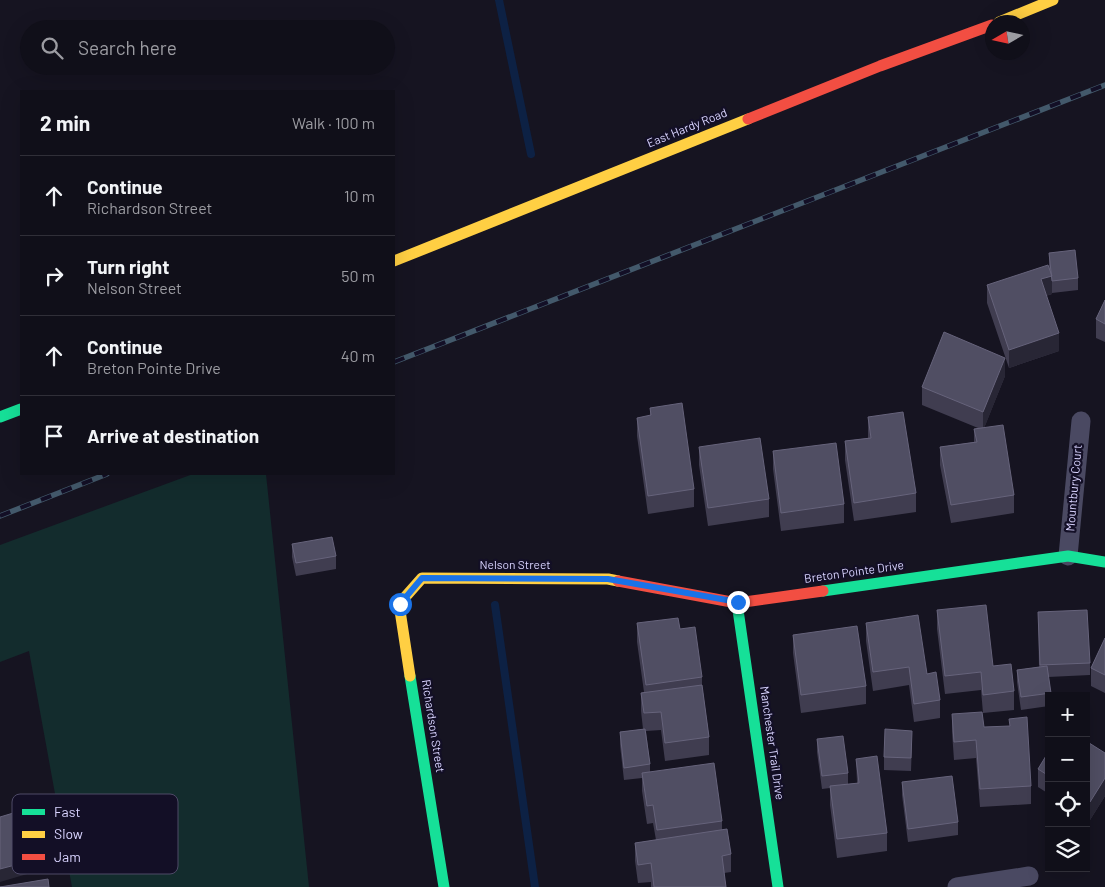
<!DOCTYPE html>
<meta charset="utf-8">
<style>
:root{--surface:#100f19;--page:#191822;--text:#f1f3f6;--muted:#9c9ca2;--line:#302f38}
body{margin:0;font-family:Barlow,sans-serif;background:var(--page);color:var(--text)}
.controls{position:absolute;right:15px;bottom:15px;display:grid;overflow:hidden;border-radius:0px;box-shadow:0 5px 20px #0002}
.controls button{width:45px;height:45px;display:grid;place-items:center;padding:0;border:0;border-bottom:1px solid var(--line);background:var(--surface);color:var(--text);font:25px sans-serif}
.compass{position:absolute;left:985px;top:15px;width:45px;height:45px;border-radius:50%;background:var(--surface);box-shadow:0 5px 20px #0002;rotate:261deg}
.stop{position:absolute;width:15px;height:15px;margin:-11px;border:4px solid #1a73e8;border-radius:50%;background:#fff}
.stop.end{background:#1a73e8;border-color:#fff;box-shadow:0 1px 5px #0008}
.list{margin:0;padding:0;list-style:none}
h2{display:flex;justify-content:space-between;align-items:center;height:65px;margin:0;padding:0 20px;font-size:21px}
h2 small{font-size:16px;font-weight:400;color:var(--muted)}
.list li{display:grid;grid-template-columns:32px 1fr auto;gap:15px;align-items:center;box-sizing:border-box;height:80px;padding:0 20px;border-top:1px solid var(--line)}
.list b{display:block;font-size:19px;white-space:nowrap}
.list p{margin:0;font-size:16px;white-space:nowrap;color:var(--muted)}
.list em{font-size:16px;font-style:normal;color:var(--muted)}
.icon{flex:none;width:28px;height:28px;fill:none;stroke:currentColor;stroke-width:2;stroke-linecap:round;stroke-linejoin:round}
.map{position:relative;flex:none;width:1105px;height:887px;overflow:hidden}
.search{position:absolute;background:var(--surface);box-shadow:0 5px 20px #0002;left:20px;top:20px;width:375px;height:55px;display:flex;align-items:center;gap:12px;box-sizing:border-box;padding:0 18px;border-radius:28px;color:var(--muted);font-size:19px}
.panel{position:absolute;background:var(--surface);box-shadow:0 5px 20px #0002;left:20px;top:90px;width:375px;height:385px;border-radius:0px}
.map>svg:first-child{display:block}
</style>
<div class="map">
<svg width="1105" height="887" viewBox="0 0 1105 887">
<rect width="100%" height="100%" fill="#161421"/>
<path fill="#132c2d" d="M 193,474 L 266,474 L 309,887 L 72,887 L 29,651 L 0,662 L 0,545 Z"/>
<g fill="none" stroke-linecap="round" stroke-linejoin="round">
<path stroke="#0d2144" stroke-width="8" d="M 499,0 L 531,154
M 495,605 L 535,887"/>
<path stroke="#4a4962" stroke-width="19" d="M 1068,556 L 1081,421
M 957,887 L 1029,876"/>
<path stroke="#16e098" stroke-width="11" d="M 0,417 L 21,409
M 823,591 L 1068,556 L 1105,562
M 737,603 L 778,887
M 410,676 L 444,887"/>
<path stroke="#ffcf43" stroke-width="11" d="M 999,22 L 1053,0
M 394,261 L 748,119
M 410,676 L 399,604 L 422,578 L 608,579 L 618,581"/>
<path stroke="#f24e42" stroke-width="11" d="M 748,119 L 880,66 L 992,25
M 618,581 L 737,603 L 823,591"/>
<defs>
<path id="rail" d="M 394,362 L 1105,85
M 0,516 L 107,474"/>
</defs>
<use href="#rail" stroke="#43596b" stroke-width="5.5"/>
<use href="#rail" stroke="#130f26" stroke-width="4" stroke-dasharray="11" stroke-linecap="butt"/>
</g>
<path fill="#403d50" d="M 1049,253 L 1078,278 L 1078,290 L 1052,293 L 1052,291 L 1052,294 L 1046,296 L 1059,351 L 1009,368 L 987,303 L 987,285 L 1049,268 Z
M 1105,300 L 1105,342 L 1096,338 L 1096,319 Z
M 1005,376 L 984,428 L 1014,495 L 1014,513 L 951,523 L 940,465 L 940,447 L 974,442 L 974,429 L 978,428 L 922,405 L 922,387 Z
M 650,408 L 694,489 L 694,507 L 648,514 L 637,436 L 637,418 L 650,416 Z
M 868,417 L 916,493 L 916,512 L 854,521 L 845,460 L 845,441 L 868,438 Z
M 699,447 L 769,499 L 769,517 L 708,526 L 699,465 Z
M 773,451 L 844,504 L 844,523 L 781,531 L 773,469 Z
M 292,544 L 336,556 L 336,569 L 296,576 L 292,557 Z
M 937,610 L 993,666 L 1014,691 L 1014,710 L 983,713 L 981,690 L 945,694 L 937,629 Z
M 1038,612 L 1090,663 L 1090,675 L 1048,677 L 1051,693 L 1051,696 L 1049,696 L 1049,706 L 1021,710 L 1017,682 L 1017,670 L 1039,667 Z
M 637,623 L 680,629 L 702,677 L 702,685 L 709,737 L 709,755 L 665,761 L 661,730 L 646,731 L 650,764 L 650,772 L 722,821 L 722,830 L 731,854 L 731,872 L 724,873 L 726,887 L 651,887 L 651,882 L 638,883 L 635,861 L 635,843 L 656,840 L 653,823 L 647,824 L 642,791 L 642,778 L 624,780 L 620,745 L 620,732 L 643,729 L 641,711 L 641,693 L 644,692 L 637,642 Z
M 866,623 L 927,674 L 940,700 L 940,718 L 914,722 L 909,685 L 873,691 L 866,641 Z
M 793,635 L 866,686 L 866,704 L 801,713 L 793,653 Z
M 1105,638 L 1105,693 L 1091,686 L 1091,668 Z
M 952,714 L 984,727 L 1031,786 L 1031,804 L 980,807 L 976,758 L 954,760 L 952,732 Z
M 817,739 L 848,773 L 848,784 L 857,783 L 856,759 L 887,833 L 887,851 L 837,858 L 830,805 L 830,788 L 822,789 L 817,752 Z
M 1086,741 L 1105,753 L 1105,796 L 1090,820 L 1086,817 Z
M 912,743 L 911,771 L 884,770 L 884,757 Z
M 1049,751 L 1049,794 L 1038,787 L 1038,769 Z
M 902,782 L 958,822 L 958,835 L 908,842 L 902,795 Z"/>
<path fill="#282635" d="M 1052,276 L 1052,294 L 1041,297 L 1041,279 Z
M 1059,333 L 1059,351 L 1009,368 L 1009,350 Z
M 1005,358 L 1005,376 L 983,431 L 983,412 Z
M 1105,778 L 1105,796 L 1090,820 L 1090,802 Z
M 34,860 L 34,872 L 0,882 L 0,869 Z"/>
<path fill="#504e63" stroke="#66637b" d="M 1075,250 L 1078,278 L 1052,281 L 1049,253 Z
M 1048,265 L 1052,276 L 1041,279 L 1059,333 L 1009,350 L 987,285 Z
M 1105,300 L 1105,324 L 1096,319 Z
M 944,332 L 1005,358 L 983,412 L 922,387 Z
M 682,403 L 694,489 L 648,496 L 637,418 L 651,415 L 650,408 Z
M 903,412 L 916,493 L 854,503 L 845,441 L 871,438 L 868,417 Z
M 1003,425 L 1014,495 L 951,505 L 940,447 L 977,442 L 974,429 Z
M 760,438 L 769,499 L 708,508 L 699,447 Z
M 836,443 L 844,504 L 781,513 L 773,451 Z
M 332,537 L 336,556 L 296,563 L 292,544 Z
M 986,605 L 993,666 L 1011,664 L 1014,691 L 983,695 L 981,672 L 945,676 L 937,610 Z
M 1087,610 L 1090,663 L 1040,665 L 1038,612 Z
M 918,615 L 927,674 L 936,672 L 940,700 L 914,704 L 909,667 L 873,672 L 866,623 Z
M 678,618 L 680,629 L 695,627 L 702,677 L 646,685 L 637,623 Z
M 857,626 L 866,686 L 801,695 L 793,635 Z
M 1105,638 L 1105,675 L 1091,668 Z
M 1047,666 L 1051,693 L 1021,697 L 1017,670 Z
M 702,685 L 709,737 L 665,743 L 661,712 L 644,713 L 641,693 Z
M 982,712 L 984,727 L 1010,726 L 1009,719 L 1027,717 L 1031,786 L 980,789 L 976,740 L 954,742 L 952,714 Z
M 645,729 L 650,764 L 624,768 L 620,732 Z
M 885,729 L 912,731 L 911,758 L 884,757 Z
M 843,736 L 848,773 L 822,776 L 817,739 Z
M 1086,741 L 1105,753 L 1105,778 L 1090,802 L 1086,799 Z
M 1049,751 L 1049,776 L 1038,769 Z
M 877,756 L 887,833 L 837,839 L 830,786 L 859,783 L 856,759 Z
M 714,763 L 722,821 L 657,830 L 653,805 L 647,806 L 642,773 Z
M 952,776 L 958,822 L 908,829 L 902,782 Z
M 20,811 L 34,860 L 0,869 L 0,817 Z
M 727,829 L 731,854 L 722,856 L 726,887 L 654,887 L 651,863 L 638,865 L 635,843 Z
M 48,879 L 49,887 L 0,887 Z"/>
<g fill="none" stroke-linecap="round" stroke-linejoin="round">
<path stroke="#1a73e8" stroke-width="6" d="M 400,604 L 422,578 L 608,579 L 738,602"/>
</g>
<g text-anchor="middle" stroke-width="4.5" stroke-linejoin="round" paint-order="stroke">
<g font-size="12" fill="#d9d4ff" stroke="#130f26">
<text transform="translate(687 128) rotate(-22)" y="4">East Hardy Road</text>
<text transform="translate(1074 488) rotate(-85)" y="4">Mountbury Court</text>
<text x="515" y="569">Nelson Street</text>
<text transform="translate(854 572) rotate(-8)" y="4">Breton Pointe Drive</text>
<text transform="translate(433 726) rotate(81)" y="4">Richardson Street</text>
<text transform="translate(772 743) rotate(82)" y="4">Manchester Trail Drive</text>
</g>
</g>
<rect x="12" y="794" width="166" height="80" rx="8" fill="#130f26" stroke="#4e4a67" stroke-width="1"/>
<rect x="22" y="809" width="23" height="6" fill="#16e098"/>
<rect x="22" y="831" width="23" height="7" fill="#ffcf43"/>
<rect x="22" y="854" width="23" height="6" fill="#f24e42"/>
<g font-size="14" fill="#d9d4ff">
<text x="54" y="817">Fast</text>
<text x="54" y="839">Slow</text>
<text x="54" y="862">Jam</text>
</g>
</svg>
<div class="controls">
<button>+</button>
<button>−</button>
<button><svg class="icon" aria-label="locate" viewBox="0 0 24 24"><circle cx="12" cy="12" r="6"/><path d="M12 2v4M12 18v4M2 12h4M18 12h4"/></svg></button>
<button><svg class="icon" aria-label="layers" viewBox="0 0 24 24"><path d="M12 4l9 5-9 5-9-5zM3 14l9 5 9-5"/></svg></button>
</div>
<svg class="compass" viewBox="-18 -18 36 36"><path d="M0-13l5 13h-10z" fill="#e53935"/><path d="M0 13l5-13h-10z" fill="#9c9ca2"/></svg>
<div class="stop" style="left:400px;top:604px"></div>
<div class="stop end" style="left:738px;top:602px"></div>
<div class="search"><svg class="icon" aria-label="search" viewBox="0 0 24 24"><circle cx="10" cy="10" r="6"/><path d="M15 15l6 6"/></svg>Search here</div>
<section class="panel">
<h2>2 min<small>Walk · 100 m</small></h2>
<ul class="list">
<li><svg class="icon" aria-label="ahead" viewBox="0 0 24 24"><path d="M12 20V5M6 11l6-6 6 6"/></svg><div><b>Continue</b><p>Richardson Street</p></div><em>10 m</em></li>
<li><svg class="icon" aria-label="right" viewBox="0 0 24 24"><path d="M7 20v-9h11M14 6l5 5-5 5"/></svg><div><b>Turn right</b><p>Nelson Street</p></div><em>50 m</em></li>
<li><svg class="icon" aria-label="ahead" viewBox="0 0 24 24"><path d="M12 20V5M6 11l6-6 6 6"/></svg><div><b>Continue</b><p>Breton Pointe Drive</p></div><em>40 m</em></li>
<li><svg class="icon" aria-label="arrive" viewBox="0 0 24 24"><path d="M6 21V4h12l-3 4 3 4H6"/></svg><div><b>Arrive at destination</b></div></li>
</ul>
</section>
</div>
